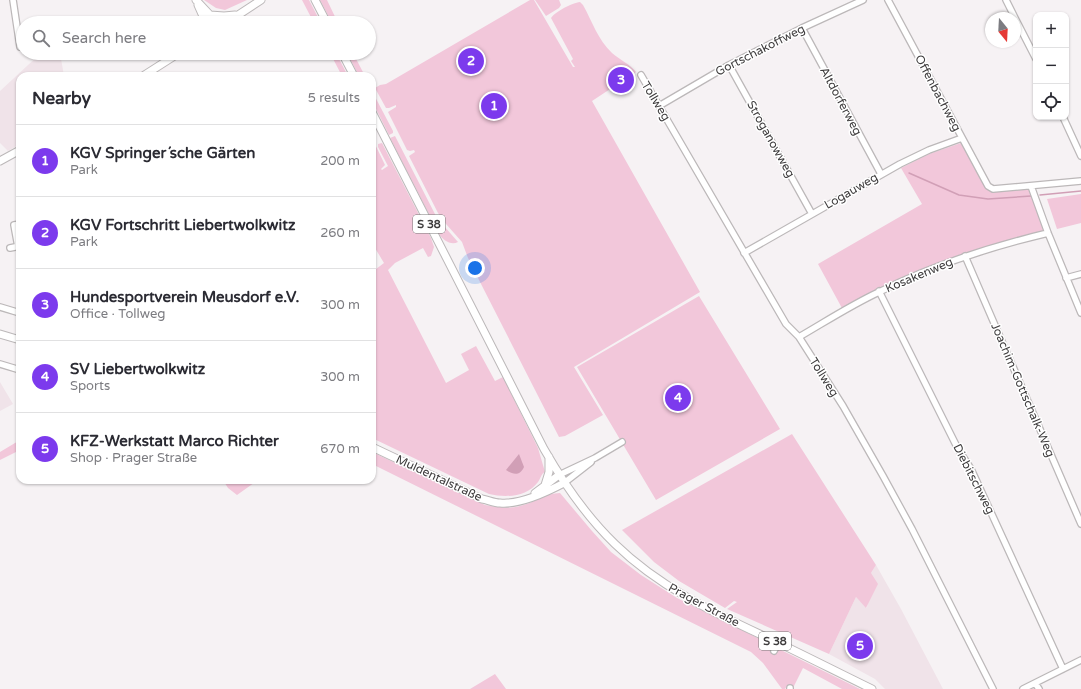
<!DOCTYPE html>
<meta charset="utf-8">
<style>
:root{--surface:#fff;--page:#f7f7f7;--text:#2b2b33;--muted:#7c7c81;--line:#e1e1e2;--accent:#7c3aed}
body{margin:0;font-family:"Varela Round",sans-serif;background:var(--page);color:var(--text)}
.controls{position:absolute;right:12px;top:12px;display:grid;overflow:hidden;border-radius:8px;box-shadow:0 1px 3px #0004}
.controls button{width:36px;height:36px;display:grid;place-items:center;padding:0;border:0;border-bottom:1px solid var(--line);background:var(--surface);color:var(--text);font:20px sans-serif}
.compass{position:absolute;left:985px;top:12px;width:36px;height:36px;border-radius:50%;background:var(--surface);box-shadow:0 1px 3px #0004;rotate:162deg}
.you{position:absolute;left:475px;top:268px;width:14px;height:14px;margin:-10px;border:3px solid #fff;border-radius:50%;background:#1a73e8;box-shadow:0 0 0 6px #1a73e833}
.badge{display:grid;place-items:center;width:26px;height:26px;border-radius:50%;background:var(--accent);color:#fff;font-size:13px;font-weight:700}
.pin{position:absolute;translate:-50% -50%;border:2px solid #fff;box-shadow:0 1px 4px #0006}
.list{margin:0;padding:0;list-style:none}
h2{display:flex;justify-content:space-between;align-items:center;height:52px;margin:0;padding:0 16px;font-size:17px}
h2 small{font-size:13px;font-weight:400;color:var(--muted)}
.list li{display:grid;grid-template-columns:26px 1fr auto;gap:12px;align-items:center;box-sizing:border-box;height:72px;padding:0 16px;border-top:1px solid var(--line)}
.list b{display:block;font-size:15px;white-space:nowrap}
.list p{margin:0;font-size:13px;white-space:nowrap;color:var(--muted)}
.list em{font-size:13px;font-style:normal;color:var(--muted)}
.icon{flex:none;width:22px;height:22px;fill:none;stroke:currentColor;stroke-width:2;stroke-linecap:round;stroke-linejoin:round}
.map{position:relative;flex:none;width:1081px;height:689px;overflow:hidden}
.search{position:absolute;background:var(--surface);box-shadow:0 1px 3px #0004;left:16px;top:16px;width:360px;height:44px;display:flex;align-items:center;gap:10px;box-sizing:border-box;padding:0 14px;border-radius:22px;color:var(--muted);font-size:15px}
.panel{position:absolute;background:var(--surface);box-shadow:0 1px 3px #0004;left:16px;top:72px;width:360px;height:412px;border-radius:12px}
.map>svg:first-child{display:block}
</style>
<div class="map">
<svg width="1081" height="689" viewBox="0 0 1081 689">
<rect width="100%" height="100%" fill="#f6f2f4"/>
<path fill="#f0e3e9" d="M 41,53 L 60,53 L 64,76 L 20,76 L 20,144 L 8,151 L 0,143 L 0,91 Z
M 0,382 L 13,404 L 0,411 Z
M 876,565 L 901,609 L 943,689 L 885,689 L 875,679 L 829,654 L 856,597 L 867,608 L 871,573 Z"/>
<path fill="#f2c7da" d="M 204,0 L 247,0 L 225,10 L 216,8 Z
M 302,0 L 309,0 L 321,23 L 314,23 Z
M 320,0 L 327,0 L 338,23 L 332,23 Z
M 530,0 L 534,0 L 573,67 L 575,67 L 571,61 L 573,59 L 551,18 C 556,11 572,3 580,2 L 583,5 C 592,21 598,40 612,53 C 620,60 630,64 636,72 L 592,101 L 700,292 L 574,367 L 603,415 L 565,436 L 559,437 L 479,280 L 468,258 L 462,242 L 446,224 L 438,213 L 409,156 L 415,152 L 414,150 L 410,151 L 407,150 L 388,112 L 396,107 L 396,105 L 389,108 L 386,108 L 375,88 L 380,85 L 386,84 Z
M 535,0 L 559,0 L 561,5 L 559,8 L 546,16 Z
M 330,53 L 336,53 L 348,76 L 342,76 Z
M 347,53 L 353,53 L 365,76 L 359,76 Z
M 372,91 L 393,131 L 393,133 L 389,135 L 372,101 Z
M 395,136 L 437,218 L 458,242 C 451,246 443,240 439,234 L 390,138 Z
M 372,138 L 385,165 L 381,169 L 382,170 L 388,166 L 378,147 L 378,144 L 382,143 L 431,238 L 434,247 L 431,256 L 428,257 L 423,248 L 395,263 L 388,270 L 446,383 L 469,370 L 461,354 L 476,346 L 495,381 L 503,377 L 538,448 L 545,472 C 541,474 541,478 538,482 C 527,497 506,498 489,494 L 372,438 L 372,272 L 384,263 L 372,243 Z
M 961,143 L 986,188 L 991,191 L 1029,188 L 1045,232 L 964,255 L 843,310 L 818,264 L 922,204 L 901,168 L 929,154 Z
M 1081,194 L 1081,223 L 1057,229 L 1047,199 Z
M 699,296 L 780,429 L 656,500 L 577,367 Z
M 792,434 L 876,565 L 871,573 L 878,584 L 866,608 L 856,597 L 829,654 L 727,609 L 737,602 L 734,601 L 725,608 L 679,581 L 654,562 L 622,530 Z
M 20,440 L 20,450 L 0,460 L 0,452 Z
M 372,452 L 485,505 C 497,507 509,509 520,506 C 534,503 546,493 560,493 L 592,531 L 611,552 L 641,575 L 677,598 L 772,645 L 773,649 L 776,652 L 779,649 L 860,689 L 842,689 L 803,668 L 793,688 L 787,686 L 785,689 L 782,689 L 763,663 L 751,652 L 372,464 Z
M 223,480 L 258,480 L 237,495 L 228,488 Z
M 495,674 L 506,689 L 470,689 Z"/>
<path fill="#d19fb6" d="M 519,454 L 524,467 C 520,476 513,475 506,470 Z"/>
<g fill="none" stroke-linecap="round" stroke-linejoin="round">
<path stroke="#d19fb6" stroke-width="1.5" d="M 909,173 L 959,195 L 988,199 L 1031,196
M 1040,195 L 1081,191"/>
<defs>
<path id="minor" d="M 13,0 L 20,47
M 888,0 L 988,186 L 993,189 L 1081,181
M 1006,0 L 1015,18
M 1015,18 L 1036,59
M 802,28 L 881,174
M 729,65 L 812,214
M 641,75 L 786,324 L 799,337 L 843,406 L 883,476 L 912,529 L 993,689
M 659,106 L 729,65 L 802,28 L 863,0
M 1063,117 L 1081,156
M 1031,186 L 1048,233 L 1081,313
M 18,247 L 14,225 L 20,224
M 10,248 L 20,246
M 744,253 L 900,164 L 929,150 L 962,138
M 965,256 L 1081,524
M 1066,278 L 1081,274
M 879,291 L 958,449 L 971,469 L 1063,669
M 0,307 L 20,313
M 799,337 C 825,322 851,305 879,292 C 933,265 990,247 1048,233
M 0,364 L 20,370
M 559,475 L 595,458 L 622,442
M 564,483 L 591,462
M 774,651 L 778,643
M 1035,683 L 1039,689
M 790,689 L 790,688
M 1023,689 L 1081,660"/>
<path id="major" d="M 196,0 L 210,15 L 215,23
M 315,0 L 327,23
M 198,5 L 206,23
M 210,15 L 224,16 L 235,15
M 226,23 L 261,0
M 342,53 L 354,76
M 143,76 L 179,53
M 372,112 L 544,449 C 564,484 586,516 615,544 C 658,586 712,612 766,637 C 802,654 837,672 872,689
M 0,161 L 20,150
M 0,334 L 20,340
M 372,447 L 482,499 C 488,500 494,503 500,503 C 520,505 547,492 564,483
M 545,485 L 549,472 L 549,457
M 535,493 L 559,475"/>
</defs>
<use href="#minor" stroke="#bcb8b9" stroke-width="8"/>
<use href="#major" stroke="#bcb8b9" stroke-width="9"/>
<use href="#minor" stroke="#fff" stroke-width="5.5"/>
<use href="#major" stroke="#fff" stroke-width="7"/>
</g>
<g text-anchor="middle" stroke-width="3" stroke-linejoin="round" paint-order="stroke">
<g fill="#fff" stroke="#787677" stroke-width="1">
<rect x="413" y="215" width="32" height="18" rx="3"/>
<rect x="759" y="632" width="32" height="18" rx="3"/>
</g>
<g font-size="11" font-weight="bold" fill="#3e3c3d">
<text x="429" y="228">S 38</text>
<text x="775" y="645">S 38</text>
</g>
<g font-size="12" fill="#3e3c3d" stroke="#fff">
<text transform="translate(760 50) rotate(-27)" y="4">Gortschakoffweg</text>
<text transform="translate(938 93) rotate(62)" y="4">Offenbachweg</text>
<text transform="translate(656 101) rotate(59)" y="4">Tollweg</text>
<text transform="translate(841 101) rotate(62)" y="4">Altdorferweg</text>
<text transform="translate(771 139) rotate(61)" y="4">Stroganowweg</text>
<text transform="translate(851 191) rotate(-30)" y="4">Logauweg</text>
<text transform="translate(919 275) rotate(-23)" y="4">Kosakenweg</text>
<text transform="translate(824 377) rotate(58)" y="4">Tollweg</text>
<text transform="translate(1023 390) rotate(67)" y="4">Joachim-Gottschalk-Weg</text>
<text transform="translate(439 478) rotate(25)" y="4">Muldentalstraße</text>
<text transform="translate(974 479) rotate(63)" y="4">Diebitschweg</text>
<text transform="translate(704 605) rotate(28)" y="4">Prager Straße</text>
</g>
</g>
</svg>
<div class="controls">
<button>+</button>
<button>−</button>
<button><svg class="icon" aria-label="locate" viewBox="0 0 24 24"><circle cx="12" cy="12" r="6"/><path d="M12 2v4M12 18v4M2 12h4M18 12h4"/></svg></button>
</div>
<svg class="compass" viewBox="-18 -18 36 36"><path d="M0-13l5 13h-10z" fill="#e53935"/><path d="M0 13l5-13h-10z" fill="#7c7c81"/></svg>
<div class="you"></div>
<div class="pin badge" style="left:494px;top:106px">1</div>
<div class="pin badge" style="left:471px;top:61px">2</div>
<div class="pin badge" style="left:621px;top:80px">3</div>
<div class="pin badge" style="left:678px;top:398px">4</div>
<div class="pin badge" style="left:860px;top:646px">5</div>
<div class="search"><svg class="icon" aria-label="search" viewBox="0 0 24 24"><circle cx="10" cy="10" r="6"/><path d="M15 15l6 6"/></svg>Search here</div>
<section class="panel">
<h2>Nearby<small>5 results</small></h2>
<ul class="list">
<li><span class="badge">1</span><div><b>KGV Springer´sche Gärten</b><p>Park</p></div><em>200 m</em></li>
<li><span class="badge">2</span><div><b>KGV Fortschritt Liebertwolkwitz</b><p>Park</p></div><em>260 m</em></li>
<li><span class="badge">3</span><div><b>Hundesportverein Meusdorf e.V.</b><p>Office · Tollweg</p></div><em>300 m</em></li>
<li><span class="badge">4</span><div><b>SV Liebertwolkwitz</b><p>Sports</p></div><em>300 m</em></li>
<li><span class="badge">5</span><div><b>KFZ-Werkstatt Marco Richter</b><p>Shop · Prager Straße</p></div><em>670 m</em></li>
</ul>
</section>
</div>
